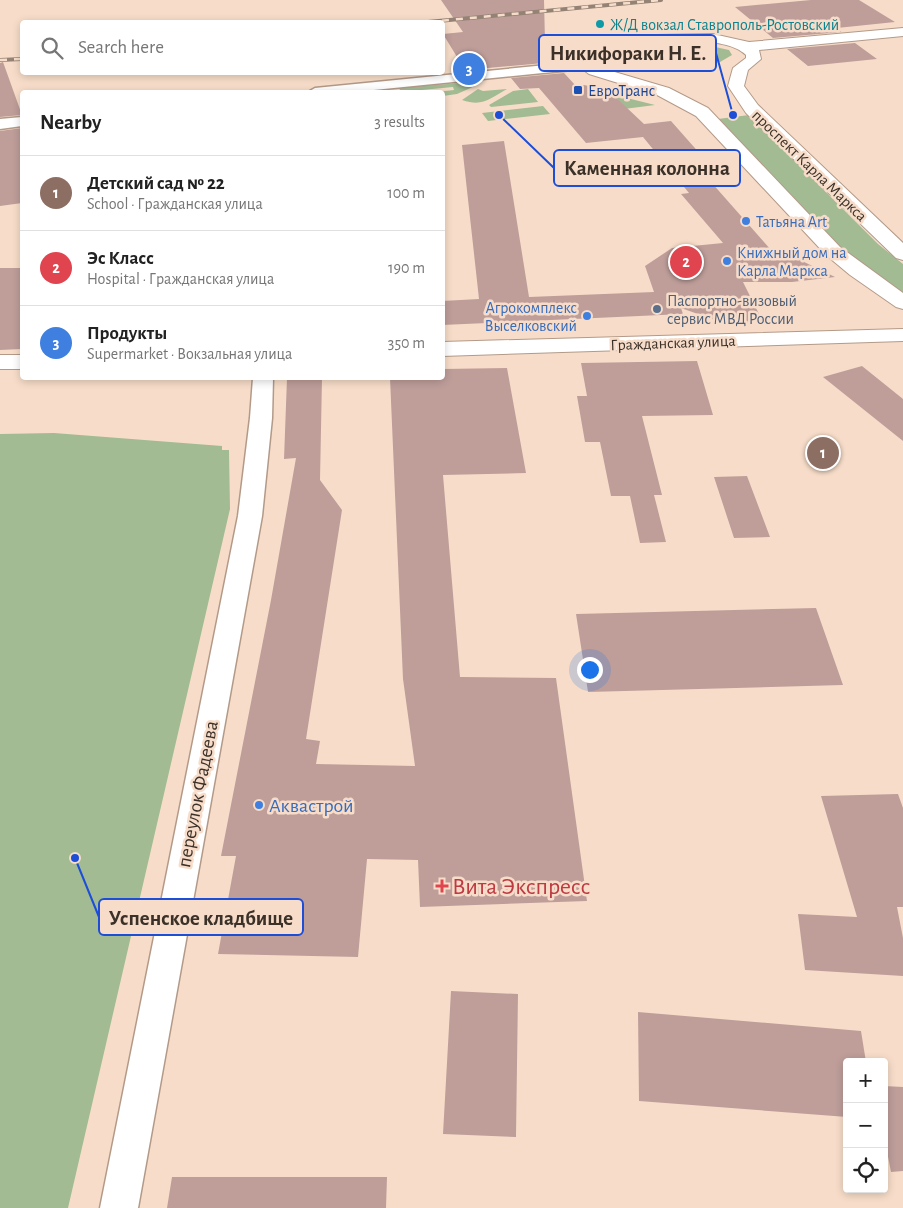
<!DOCTYPE html>
<meta charset="utf-8">
<style>
:root{--surface:#fff;--page:#f2f2f2;--text:#222;--muted:#767676;--line:#e0e0e0;--accent:#9b2c8b}
body{margin:0;font-family:"Alegreya Sans",sans-serif;background:var(--page);color:var(--text)}
.controls{position:absolute;right:15px;bottom:15px;display:grid;overflow:hidden;border-radius:5px;box-shadow:0 2px 8px #0003}
.controls button{width:45px;height:45px;display:grid;place-items:center;padding:0;border:0;border-bottom:1px solid var(--line);background:var(--surface);color:var(--text);font:25px sans-serif}
.you{position:absolute;left:589px;top:669px;width:18px;height:18px;margin:-12px;border:4px solid #fff;border-radius:50%;background:#1a73e8;box-shadow:0 0 0 8px #1a73e833}
.badge{display:grid;place-items:center;width:32px;height:32px;border-radius:50%;background:var(--accent);color:#fff;font-size:16px;font-weight:700}
.pin{position:absolute;translate:-50% -50%;border:2px solid #fff;box-shadow:0 1px 5px #0006}
.list{margin:0;padding:0;list-style:none}
h2{display:flex;justify-content:space-between;align-items:center;height:65px;margin:0;padding:0 20px;font-size:21px}
h2 small{font-size:16px;font-weight:400;color:var(--muted)}
.list li{display:grid;grid-template-columns:32px 1fr auto;gap:15px;align-items:center;box-sizing:border-box;height:75px;padding:0 20px;border-top:1px solid var(--line)}
.list b{display:block;font-size:19px;white-space:nowrap}
.list p{margin:0;font-size:16px;white-space:nowrap;color:var(--muted)}
.list em{font-size:16px;font-style:normal;color:var(--muted)}
.icon{flex:none;width:28px;height:28px;fill:none;stroke:currentColor;stroke-width:2;stroke-linecap:round;stroke-linejoin:round}
.map{position:relative;flex:none;width:903px;height:1208px;overflow:hidden}
.search{position:absolute;background:var(--surface);box-shadow:0 2px 8px #0003;left:20px;top:20px;width:425px;height:55px;display:flex;align-items:center;gap:12px;box-sizing:border-box;padding:0 18px;border-radius:5px;color:var(--muted);font-size:19px}
.panel{position:absolute;background:var(--surface);box-shadow:0 2px 8px #0003;left:20px;top:90px;width:425px;height:290px;border-radius:5px}
.map>svg:first-child{display:block}
</style>
<div class="map">
<svg width="903" height="1208" viewBox="0 0 903 1208">
<rect width="100%" height="100%" fill="#f7ddc9"/>
<path fill="#a2bb93" d="M 670,45 L 706,45 L 729,50 L 732,55 L 720,62 L 694,68 L 689,64 L 707,57 L 705,53 C 695,48 679,53 670,45 Z
M 646,47 L 649,52 L 638,54 L 630,60 L 632,62 L 664,67 L 667,71 L 620,69 L 613,68 L 606,62 L 613,56 Z
M 472,82 L 475,86 L 457,94 L 443,96 L 442,92 L 436,92 L 454,90 L 453,87 L 401,92 L 399,88 Z
M 478,89 L 483,91 L 507,89 C 489,99 483,107 462,100 Z
M 528,89 L 538,102 L 491,107 L 489,105 L 513,91 Z
M 623,97 L 655,105 L 578,115 L 567,103 Z
M 543,106 L 550,114 L 488,121 L 482,113 Z
M 749,115 L 878,244 L 903,264 L 903,294 L 840,248 L 718,119 Z
M 54,433 L 222,446 L 222,450 L 229,450 L 230,509 L 68,1208 L 0,1208 L 0,434 Z"/>
<path fill="#bf9e9a" d="M 441,0 L 544,0 L 545,42 L 538,43 L 555,62 L 465,70 L 443,34 L 463,32 Z
M 811,0 L 859,0 L 895,22 L 837,28 L 841,32 L 773,38 L 735,7 Z
M 855,43 L 877,59 L 808,66 L 787,49 Z
M 3,62 L 22,115 L 0,117 L 0,63 Z
M 564,73 L 576,86 L 584,85 L 608,90 L 644,124 L 671,121 L 724,181 L 711,182 L 778,258 L 798,259 L 835,277 L 792,282 L 743,282 L 759,314 L 748,323 L 726,324 L 681,308 L 683,314 L 442,325 L 442,301 L 479,299 L 462,145 L 504,141 L 529,297 L 654,292 L 645,266 L 672,248 L 723,243 L 681,194 L 689,193 L 643,137 L 586,143 L 539,88 L 520,89 L 511,78 Z
M 22,128 L 22,203 L 0,206 L 0,131 Z
M 0,268 L 22,268 L 22,349 L 0,350 Z
M 697,361 L 713,415 L 642,416 L 662,495 L 654,495 L 666,542 L 640,543 L 630,496 L 611,496 L 600,442 L 585,442 L 577,396 L 587,396 L 581,363 Z
M 862,366 L 903,399 L 903,441 L 823,377 Z
M 507,368 L 526,473 L 443,475 L 460,677 L 556,678 L 587,901 L 420,907 L 418,860 L 367,859 L 358,957 L 218,954 L 236,856 L 221,856 L 271,600 L 296,458 L 284,459 L 287,378 L 322,378 L 320,480 L 342,510 L 306,739 L 320,741 L 316,764 L 415,766 L 403,679 L 390,378 L 442,378 L 442,369 Z
M 747,476 L 770,537 L 734,538 L 714,477 Z
M 816,608 L 843,685 L 588,692 L 576,614 Z
M 898,794 L 903,808 L 903,907 L 897,907 L 903,938 L 903,976 L 805,970 L 798,914 L 857,917 L 821,796 Z
M 451,991 L 518,994 L 516,1137 L 443,1134 Z
M 638,1012 L 861,1031 L 866,1062 L 847,1062 L 847,1117 L 639,1101 Z
M 884,1086 L 903,1087 L 903,1171 L 891,1172 L 884,1136 Z
M 172,1177 L 387,1177 L 386,1208 L 167,1208 Z"/>
<g fill="none" stroke-linecap="round" stroke-linejoin="round">
<defs>
<path id="street" d="M 587,61 L 594,65 L 592,68 L 354,92 L 308,92 L 315,88 Z
M 22,117 L 22,126 L 0,129 L 0,119 Z
M 253,378 L 273,378 L 272,418 L 262,516 L 138,1208 L 100,1208 L 238,516 L 250,418 Z"/>
<path id="secondary" d="M 903,28 L 903,36 L 759,50 L 761,59 L 748,70 L 744,86 L 758,105 L 903,243 L 903,260 L 896,258 L 746,113 L 728,86 L 733,68 L 746,58 L 746,55 C 720,30 626,44 595,56 L 595,63 L 601,68 L 669,88 L 708,108 L 840,247 L 903,293 L 903,309 L 896,307 L 850,275 L 826,255 L 696,116 L 657,95 L 589,74 L 581,68 L 578,59 L 584,50 L 595,45 L 656,35 L 713,34 L 749,42 Z
M 903,329 L 903,341 L 442,356 L 442,342 Z
M 0,355 L 22,355 L 22,369 L 0,369 Z"/>
</defs>
<use href="#street" stroke="#b39a88" stroke-width="3"/>
<use href="#secondary" stroke="#b39a88" stroke-width="2"/>
<use href="#street" fill="#fff" fill-rule="evenodd"/>
<use href="#secondary" fill="#fff" fill-rule="evenodd"/>
<defs>
<path id="rail" d="M 428,22 L 661,0
M 0,60 L 22,59"/>
</defs>
<use href="#rail" stroke="#948275" stroke-width="4"/>
<use href="#rail" stroke="#f7ddc9" stroke-width="2.5" stroke-dasharray="7" stroke-linecap="butt"/>
</g>
<circle fill="#0f9aa8" stroke="#f7ddc9" stroke-width="2" cx="600" cy="24" r="5"/>
<rect fill="#1a4fb4" stroke="#f7ddc9" stroke-width="2" x="573" y="85" width="10" height="10" rx="2.5"/>
<g fill="#3f7fe0" stroke="#f7ddc9" stroke-width="2">
<circle cx="746" cy="221" r="5"/>
<circle cx="727" cy="261" r="5"/>
<circle cx="587" cy="316" r="5"/>
<circle cx="259" cy="805" r="5"/>
</g>
<circle fill="#5c6f8a" stroke="#f7ddc9" stroke-width="2" cx="657" cy="309" r="5"/>
<path fill="#e0444e" stroke="#f7ddc9" stroke-width="2" d="M439.5 878.5h5v5h5v5h-5v5h-5v-5h-5v-5h5z"/>
<g text-anchor="middle" stroke-width="5" stroke-linejoin="round" paint-order="stroke">
<g font-size="16" fill="#0d838f" stroke="#f7ddc9" text-anchor="start">
<text x="610" y="30">Ж/Д вокзал Ставрополь-Ростовский</text>
</g>
<g font-size="16" fill="#164399" stroke="#f7ddc9" text-anchor="start">
<text x="588" y="96">ЕвроТранс</text>
</g>
<g font-size="16" fill="#3b3129" stroke="#f7ddc9">
<text transform="translate(810 165) rotate(44)" y="6">проспект Карла Маркса</text>
<text transform="translate(673 342) rotate(-2)" y="6">Гражданская улица</text>
</g>
<g font-size="16" fill="#366cbe" stroke="#f7ddc9" text-anchor="start">
<text x="756" y="227">Татьяна Art</text>
<text x="737" y="258">Книжный дом на<tspan x="737" dy="18">Карла Маркса</tspan></text>
<text x="577" y="313" text-anchor="end">Агрокомплекс<tspan x="577" dy="18">Выселковский</tspan></text>
</g>
<g font-size="16" fill="#4e5e75" stroke="#f7ddc9" text-anchor="start">
<text x="667" y="306">Паспортно-визовый<tspan x="667" dy="18">сервис МВД России</tspan></text>
</g>
<g font-size="20" fill="#3b3129" stroke="#f7ddc9">
<text transform="translate(197 794) rotate(-79)" y="7">переулок Фадеева</text>
</g>
<g font-size="20" fill="#366cbe" stroke="#f7ddc9" text-anchor="start">
<text x="269" y="812">Аквастрой</text>
</g>
<g font-size="24" fill="#be3a42" stroke="#f7ddc9" text-anchor="start">
<text x="452" y="894">Вита Экспресс</text>
</g>
</g>
<path fill="none" stroke="#1d4ed8" stroke-width="2" d="M733 115L716 53M499 115L554 168M75 858L99 917"/>
<g fill="#1d4ed8" stroke="#f7ddc9" stroke-width="2">
<circle cx="733" cy="115" r="5"/>
<circle cx="499" cy="115" r="5"/>
<circle cx="75" cy="858" r="5"/>
</g>
<g fill="#f7ddc9" stroke="#1d4ed8" stroke-width="2">
<rect x="539" y="35" width="177" height="36" rx="5"/>
<rect x="554" y="150" width="186" height="36" rx="5"/>
<rect x="99" y="899" width="204" height="36" rx="5"/>
</g>
<g font-size="21" text-anchor="middle" font-weight="bold" fill="#3b3129">
<text x="628" y="60">Никифораки Н. Е.</text>
<text x="647" y="175">Каменная колонна</text>
<text x="201" y="925">Успенское кладбище</text>
</g>
</svg>
<div class="controls">
<button>+</button>
<button>−</button>
<button><svg class="icon" aria-label="locate" viewBox="0 0 24 24"><circle cx="12" cy="12" r="6"/><path d="M12 2v4M12 18v4M2 12h4M18 12h4"/></svg></button>
</div>
<div class="you"></div>
<div class="pin badge" style="left:823px;top:453px;background:#8d6e63">1</div>
<div class="pin badge" style="left:686px;top:262px;background:#e0444e">2</div>
<div class="pin badge" style="left:469px;top:69px;background:#3f7fe0">3</div>
<div class="search"><svg class="icon" aria-label="search" viewBox="0 0 24 24"><circle cx="10" cy="10" r="6"/><path d="M15 15l6 6"/></svg>Search here</div>
<section class="panel">
<h2>Nearby<small>3 results</small></h2>
<ul class="list">
<li><span class="badge" style="background:#8d6e63">1</span><div><b>Детский сад № 22</b><p>School · Гражданская улица</p></div><em>100 m</em></li>
<li><span class="badge" style="background:#e0444e">2</span><div><b>Эс Класс</b><p>Hospital · Гражданская улица</p></div><em>190 m</em></li>
<li><span class="badge" style="background:#3f7fe0">3</span><div><b>Продукты</b><p>Supermarket · Вокзальная улица</p></div><em>350 m</em></li>
</ul>
</section>
</div>
